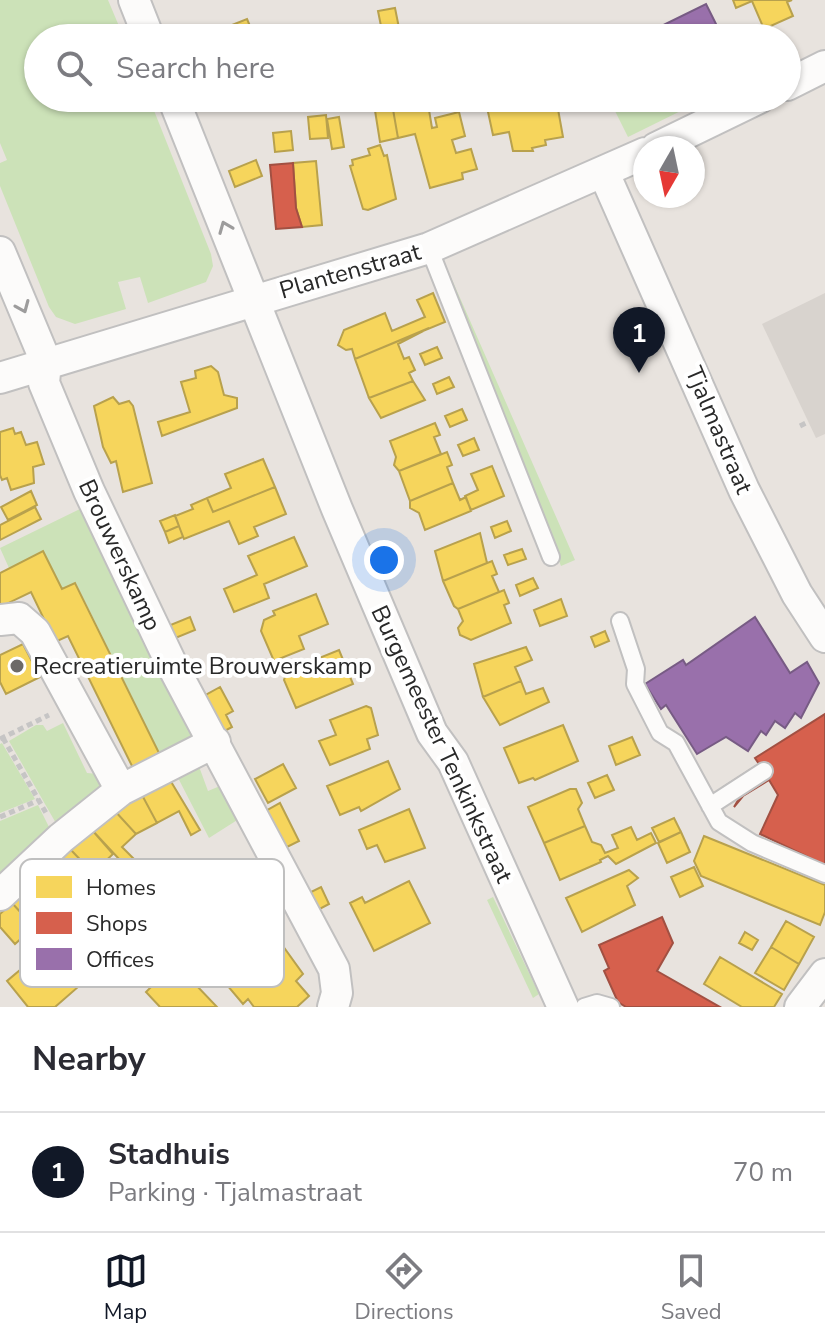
<!DOCTYPE html>
<meta charset="utf-8">
<style>
:root{--surface:#fff;--page:#f7f7f7;--text:#2b2b33;--muted:#7c7c81;--line:#e1e1e2;--accent:#111827}
body{margin:0;font-family:"Nunito Sans",sans-serif;background:var(--page);color:var(--text)}
.compass{position:absolute;left:633px;top:136px;width:72px;height:72px;border-radius:50%;background:var(--surface);box-shadow:0 2px 6px #0004;rotate:189deg}
.you{position:absolute;left:384px;top:560px;width:28px;height:28px;margin:-20px;border:6px solid #fff;border-radius:50%;background:#1a73e8;box-shadow:0 0 0 12px #1a73e833}
.badge{display:grid;place-items:center;width:52px;height:52px;border-radius:50%;background:var(--accent);color:#fff;font-size:26px;font-weight:700}
.pin{position:absolute;translate:-50% -66px;filter:drop-shadow(0 2px 4px #0008)}
.pin::after{content:'';position:absolute;top:42px;width:28px;height:24px;background:inherit;clip-path:polygon(0 0,100% 0,50% 100%)}
.list{margin:0;padding:0;list-style:none}
h2{display:flex;justify-content:space-between;align-items:center;height:104px;margin:0;padding:0 32px;font-size:34px}
h2 small{font-size:26px;font-weight:400;color:var(--muted)}
.list li{display:grid;grid-template-columns:52px 1fr auto;gap:24px;align-items:center;box-sizing:border-box;height:120px;padding:0 32px;border-top:2px solid var(--line)}
.list b{display:block;font-size:30px;white-space:nowrap}
.list p{margin:0;font-size:26px;white-space:nowrap;color:var(--muted)}
.list em{font-size:26px;font-style:normal;color:var(--muted)}
.icon{flex:none;width:44px;height:44px;fill:none;stroke:currentColor;stroke-width:2;stroke-linecap:round;stroke-linejoin:round}
.map{position:relative;flex:none;width:825px;height:1007px;overflow:hidden}
.search{position:absolute;background:var(--surface);box-shadow:0 2px 6px #0004;left:24px;right:24px;top:24px;height:88px;display:flex;align-items:center;gap:20px;box-sizing:border-box;padding:0 28px;border-radius:44px;color:var(--muted);font-size:30px}
.sheet{height:224px;background:var(--surface)}
nav{display:flex;justify-content:space-around;align-items:center;box-sizing:border-box;height:112px;border-top:2px solid var(--line);background:var(--surface);font-size:22px;color:var(--muted)}
nav a{display:grid;justify-items:center;gap:4px}
nav .on{color:var(--accent)}
.map>svg:first-child{display:block}
</style>
<div class="map">
<svg width="825" height="1007" viewBox="0 0 825 1007">
<rect width="100%" height="100%" fill="#e8e3de"/>
<path fill="#cce2b8" d="M 0,0 L 108,0 L 124,38 L 38,38 L 38,98 L 131,98 L 136,109 L 151,103 L 211,254 L 213,266 L 206,282 L 148,303 L 140,277 L 118,282 L 126,309 L 75,324 L 56,317 L 49,307 L 0,186 L 0,163 L 7,160 L 0,143 Z
M 625,98 L 629,105 L 644,98 L 707,98 L 628,137 L 609,99 Z
M 446,266 L 575,560 L 561,566 L 443,268 Z
M 82,508 L 202,735 L 160,754 L 76,583 L 62,589 L 43,552 L 9,568 L 0,548 Z
M 63,723 L 87,773 L 98,774 C 108,795 74,818 61,832 L 9,741 L 36,725 L 43,725 L 47,731 Z
M 2,743 L 35,799 L 0,813 L 0,744 Z
M 204,758 L 214,758 L 242,817 L 209,838 L 175,772 L 197,761 L 208,791 L 220,786 Z
M 38,805 L 50,829 L 0,884 L 0,821 Z
M 493,897 L 539,994 L 533,998 L 487,900 Z"/>
<path fill="#d8d3ce" d="M 825,293 L 825,434 L 816,438 L 762,324 Z"/>
<path fill="#f6d55c" stroke="#b8a14d" stroke-width="2" d="M 733,0 L 792,0 L 787,2 L 793,16 L 764,29 L 752,1 L 736,8 Z
M 395,8 L 400,33 L 383,36 L 378,11 Z
M 247,19 L 255,38 L 205,38 L 204,36 Z
M 373,98 L 391,98 L 398,138 L 380,142 Z
M 391,98 L 427,98 L 432,128 L 437,127 L 435,118 L 459,112 L 465,136 L 452,140 L 456,153 L 471,149 L 477,169 L 462,173 L 463,179 L 430,188 L 415,134 L 398,138 Z
M 485,98 L 529,98 L 532,103 L 556,98 L 563,137 L 545,140 L 546,145 L 532,148 L 533,151 L 513,151 L 509,132 L 493,135 Z
M 326,115 L 328,138 L 310,139 L 308,117 Z
M 339,117 L 344,147 L 332,149 L 327,119 Z
M 291,131 L 293,150 L 275,152 L 273,133 Z
M 380,145 L 384,156 L 387,155 L 396,199 L 368,210 L 363,209 L 350,166 L 353,165 L 352,160 L 370,155 L 368,149 Z
M 256,160 L 262,176 L 235,187 L 229,171 Z
M 316,161 L 322,225 L 302,227 L 296,208 L 293,163 Z
M 433,293 L 445,322 L 355,359 L 352,349 L 346,350 L 338,345 L 344,330 L 385,313 L 392,331 L 425,317 L 417,300 Z
M 429,328 L 398,344 L 404,359 L 409,357 L 415,370 L 409,373 L 413,381 L 369,398 L 355,359 Z
M 437,347 L 442,358 L 425,365 L 420,354 Z
M 211,366 L 218,372 L 224,395 L 237,398 L 237,408 L 162,436 L 158,422 L 190,412 L 181,382 L 196,378 L 195,371 Z
M 449,377 L 454,387 L 437,394 L 433,384 Z
M 413,381 L 425,400 L 381,418 L 369,398 Z
M 113,397 L 119,404 L 129,401 L 133,406 L 152,483 L 123,492 L 116,461 L 111,463 L 103,447 L 94,406 Z
M 462,409 L 467,420 L 450,427 L 445,416 Z
M 435,423 L 440,435 L 434,437 L 441,454 L 399,471 L 394,465 L 396,457 L 390,441 Z
M 13,428 L 15,434 L 21,432 L 26,445 L 37,442 L 44,464 L 33,467 L 34,483 L 11,490 L 7,478 L 2,480 L 0,475 L 0,432 Z
M 474,438 L 479,450 L 463,456 L 458,445 Z
M 447,452 L 452,465 L 447,467 L 453,483 L 410,501 L 399,471 Z
M 263,459 L 275,487 L 213,512 L 207,498 L 231,488 L 225,474 Z
M 492,466 L 504,496 L 471,510 L 465,496 L 478,490 L 471,474 Z
M 453,483 L 460,500 L 466,497 L 471,511 L 425,530 L 419,513 L 410,508 L 410,501 Z
M 275,487 L 286,514 L 254,527 L 258,536 L 239,544 L 229,521 L 184,539 L 175,516 L 193,509 L 191,505 L 207,498 L 213,512 Z
M 31,491 L 37,505 L 8,520 L 1,507 Z
M 35,507 L 41,519 L 0,540 L 0,525 Z
M 175,515 L 179,526 L 165,532 L 160,521 Z
M 507,521 L 511,531 L 495,538 L 491,527 Z
M 179,526 L 183,537 L 169,543 L 165,532 Z
M 480,533 L 487,563 L 443,581 L 435,551 Z
M 294,537 L 307,566 L 264,584 L 269,598 L 234,612 L 224,589 L 257,575 L 248,556 Z
M 522,549 L 526,559 L 508,565 L 504,555 Z
M 43,551 L 62,589 L 75,583 L 160,755 L 133,768 L 68,636 L 55,642 L 31,592 L 0,607 L 0,573 Z
M 492,561 L 497,574 L 492,576 L 499,592 L 458,609 L 454,606 L 443,581 Z
M 533,578 L 538,588 L 520,596 L 516,585 Z
M 504,590 L 509,603 L 504,605 L 511,623 L 471,640 L 460,635 L 458,628 L 463,621 L 458,609 Z
M 316,594 L 328,624 L 299,636 L 304,649 L 274,661 L 261,631 L 264,620 L 275,615 L 273,611 Z
M 561,599 L 567,616 L 540,626 L 534,610 Z
M 190,617 L 195,630 L 173,639 L 168,626 Z
M 605,631 L 609,641 L 595,647 L 591,637 Z
M 23,644 L 40,677 L 6,694 L 0,682 L 0,655 Z
M 526,647 L 532,660 L 515,667 L 521,681 L 483,697 L 474,664 Z
M 339,650 L 353,684 L 296,708 L 284,680 L 287,671 Z
M 521,681 L 526,694 L 543,688 L 549,702 L 500,725 L 483,697 Z
M 220,687 L 233,711 L 226,715 L 232,727 L 221,733 L 202,697 Z
M 366,706 L 371,708 L 378,735 L 367,739 L 370,749 L 330,765 L 319,741 L 336,735 L 330,720 Z
M 563,725 L 578,761 L 535,780 L 533,778 L 519,783 L 504,748 Z
M 632,737 L 640,755 L 616,765 L 609,746 Z
M 388,761 L 400,789 L 361,811 L 359,807 L 340,815 L 327,786 Z
M 283,764 L 296,788 L 268,803 L 255,779 Z
M 607,775 L 614,790 L 595,798 L 588,783 Z
M 170,780 L 200,830 L 191,835 L 179,811 L 157,823 L 142,795 Z
M 570,789 L 576,789 L 582,803 L 578,809 L 585,826 L 544,843 L 528,807 Z
M 142,795 L 157,823 L 136,834 L 114,810 Z
M 280,803 L 299,841 L 283,849 L 264,812 Z
M 409,809 L 425,848 L 385,862 L 377,845 L 367,849 L 359,830 Z
M 114,810 L 136,834 L 122,847 L 141,866 L 133,874 L 92,830 Z
M 674,818 L 681,832 L 659,842 L 652,828 Z
M 585,826 L 592,842 L 601,845 L 605,853 L 618,848 L 612,835 L 631,827 L 637,840 L 651,833 L 656,843 L 616,864 L 608,856 L 600,860 L 601,862 L 560,880 L 544,843 Z
M 92,830 L 113,854 L 93,873 L 71,850 Z
M 681,832 L 690,852 L 667,863 L 658,843 Z
M 704,836 L 825,885 L 825,912 L 820,925 L 701,876 L 694,861 Z
M 71,850 L 93,873 L 78,887 L 88,898 L 82,904 L 50,869 Z
M 694,867 L 703,886 L 680,897 L 671,877 Z
M 629,870 L 638,878 L 627,886 L 635,905 L 582,932 L 566,898 Z
M 409,881 L 430,923 L 374,951 L 350,903 L 362,897 L 365,903 Z
M 31,886 L 53,910 L 34,927 L 12,903 Z
M 321,887 L 329,904 L 314,912 L 305,895 Z
M 12,903 L 34,927 L 15,944 L 0,927 L 0,914 Z
M 786,921 L 814,937 L 799,964 L 771,947 Z
M 745,932 L 758,940 L 752,950 L 739,943 Z
M 269,935 L 272,938 L 275,935 L 303,974 L 296,981 L 309,996 L 297,1007 L 254,1007 L 248,999 L 243,1004 L 210,965 L 239,941 L 249,953 Z
M 771,947 L 799,964 L 784,990 L 755,973 Z
M 45,949 L 78,987 L 55,1007 L 28,1007 L 7,981 Z
M 720,957 L 782,994 L 774,1007 L 742,1007 L 704,984 Z
M 175,963 L 217,1007 L 160,1007 L 146,992 Z"/>
<path fill="#d6604d" stroke="#a25042" stroke-width="2" d="M 293,163 L 296,208 L 302,227 L 276,229 L 270,165 Z
M 825,714 L 825,865 L 760,834 L 778,795 L 769,780 L 743,796 L 734,807 L 740,797 L 769,779 L 760,765 L 722,788 L 759,764 L 755,758 Z
M 662,917 L 673,943 L 657,971 L 720,1007 L 626,1007 L 618,1002 L 604,971 L 609,968 L 599,945 Z"/>
<path fill="#9970ab" stroke="#775b84" stroke-width="2" d="M 706,4 L 723,38 L 637,38 Z
M 755,617 L 790,673 L 807,662 L 819,683 L 801,718 L 795,713 L 785,728 L 775,721 L 766,735 L 761,731 L 748,751 L 726,737 L 697,754 L 666,705 L 661,709 L 645,684 L 683,660 L 686,665 Z"/>
<g fill="none" stroke-linecap="round" stroke-linejoin="round">
<defs>
<path id="lane" d="M 429,248 L 551,557
M 620,621 L 636,669 L 635,684 L 660,733 L 676,743 L 719,822 L 752,843 L 825,874
M 710,806 L 764,771
M 584,1007 L 597,1003 L 611,1007"/>
<path id="street" d="M 134,0 L 149,38
M 787,85 L 825,66
M 173,98 L 337,509 L 432,733 L 453,762 L 563,1007
M 656,148 L 759,98
M 604,173 L 744,490 L 797,594 L 825,637
M 0,252 L 46,362 L 44,383 L 89,491 L 171,663 L 334,969 L 337,993 L 333,1007
M 0,378 L 429,248 L 645,153
M 0,620 L 19,618 L 35,632 L 121,790 L 61,838 L 0,895
M 121,790 L 215,742
M 800,1007 L 825,974"/>
</defs>
<use href="#lane" stroke="#c1c0c0" stroke-width="20"/>
<use href="#street" stroke="#c1c0c0" stroke-width="34"/>
<path stroke="#c6c5c5" stroke-width="5" stroke-dasharray="6 4" stroke-linecap="butt" d="M 800,426 L 808,422
M 3,738 L 46,813
M 0,739 L 49,715
M 0,817 L 39,800"/>
<use href="#lane" stroke="#fcfbfa" stroke-width="16"/>
<use href="#street" stroke="#fcfbfa" stroke-width="30"/>
</g>
<defs><path id="oneway-chevron" d="M-2-3.5L2.5 0L-2 3.5" fill="none" stroke-width="1.6" stroke-linecap="round" stroke-linejoin="round" transform="scale(2)"/></defs>
<g stroke="#9d9c9c">
<use href="#oneway-chevron" transform="translate(225 227) rotate(-112)"/>
<use href="#oneway-chevron" transform="translate(23 307) rotate(67)"/>
</g>
<circle fill="#6c6a68" stroke="#fff" stroke-width="3" cx="17" cy="666" r="8"/>
<g text-anchor="middle" stroke-width="8" stroke-linejoin="round" paint-order="stroke">
<g font-size="24" fill="#292929" stroke="#fff">
<text transform="translate(350 271) rotate(-16)" y="8">Plantenstraat</text>
<text transform="translate(719 430) rotate(67)" y="8">Tjalmastraat</text>
<text transform="translate(120 555) rotate(65)" y="8">Brouwerskamp</text>
<text transform="translate(442 744) rotate(65)" y="8">Burgemeester Tenkinkstraat</text>
</g>
<g font-size="24" fill="#292929" stroke="#fff" text-anchor="start">
<text x="33" y="674">Recreatieruimte Brouwerskamp</text>
</g>
</g>
<rect x="20" y="859" width="264" height="128" rx="12" fill="#fff" stroke="#bfbfbf" stroke-width="2"/>
<rect x="36" y="876" width="36" height="22" fill="#f6d55c"/>
<rect x="36" y="912" width="36" height="22" fill="#d6604d"/>
<rect x="36" y="948" width="36" height="22" fill="#9970ab"/>
<g font-size="22" fill="#292929">
<text x="86" y="895">Homes</text>
<text x="86" y="931">Shops</text>
<text x="86" y="967">Offices</text>
</g>
</svg>
<svg class="compass" viewBox="-18 -18 36 36"><path d="M0-13l5 13h-10z" fill="#e53935"/><path d="M0 13l5-13h-10z" fill="#7c7c81"/></svg>
<div class="you"></div>
<div class="pin badge" style="left:639px;top:373px">1</div>
<div class="search"><svg class="icon" aria-label="search" viewBox="0 0 24 24"><circle cx="10" cy="10" r="6"/><path d="M15 15l6 6"/></svg>Search here</div>
</div>
<section class="sheet">
<h2>Nearby<small></small></h2>
<ul class="list">
<li><span class="badge">1</span><div><b>Stadhuis</b><p>Parking · Tjalmastraat</p></div><em>70 m</em></li>
</ul>
</section>
<nav>
<a class="on"><svg class="icon" aria-label="map" viewBox="0 0 24 24"><path d="M3 6l6-2 6 2 6-2v14l-6 2-6-2-6 2zM9 4v14M15 6v14"/></svg>Map</a>
<a><svg class="icon" aria-label="directions" viewBox="0 0 24 24"><path d="M12 3l9 9-9 9-9-9zM9 14v-3h6M13 9l2 2-2 2"/></svg>Directions</a>
<a><svg class="icon" aria-label="saved" viewBox="0 0 24 24"><path d="M7 4h10v16l-5-4-5 4z"/></svg>Saved</a>
</nav>
